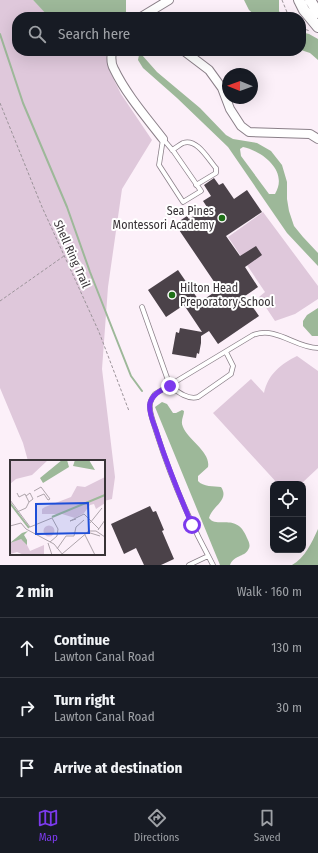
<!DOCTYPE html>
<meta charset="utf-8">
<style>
:root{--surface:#171b24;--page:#242831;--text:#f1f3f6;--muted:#9ea1a6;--line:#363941;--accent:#7c3aed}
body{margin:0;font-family:"Fira Sans Condensed",sans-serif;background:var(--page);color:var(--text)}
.controls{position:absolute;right:12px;bottom:12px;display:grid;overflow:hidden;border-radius:8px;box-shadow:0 4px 16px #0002}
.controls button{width:36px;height:36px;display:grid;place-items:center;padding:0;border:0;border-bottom:1px solid var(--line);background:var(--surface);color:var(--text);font:20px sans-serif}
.compass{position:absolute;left:222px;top:68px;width:36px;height:36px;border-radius:50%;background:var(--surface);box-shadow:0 4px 16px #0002;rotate:271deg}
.stop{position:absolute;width:12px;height:12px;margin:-9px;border:3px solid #7c3aed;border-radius:50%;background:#fff}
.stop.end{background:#7c3aed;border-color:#fff;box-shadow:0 1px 4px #0008}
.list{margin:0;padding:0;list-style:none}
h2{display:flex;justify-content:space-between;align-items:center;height:52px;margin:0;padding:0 16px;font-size:17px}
h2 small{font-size:13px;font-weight:400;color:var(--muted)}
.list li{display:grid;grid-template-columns:26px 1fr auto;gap:12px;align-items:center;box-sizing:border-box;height:60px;padding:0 16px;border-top:1px solid var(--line)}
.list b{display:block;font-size:15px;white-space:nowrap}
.list p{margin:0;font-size:13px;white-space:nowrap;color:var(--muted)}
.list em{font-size:13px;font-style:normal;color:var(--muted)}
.icon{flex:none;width:22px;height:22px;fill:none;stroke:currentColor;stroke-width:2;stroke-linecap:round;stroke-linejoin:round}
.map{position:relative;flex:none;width:318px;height:565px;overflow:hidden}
.search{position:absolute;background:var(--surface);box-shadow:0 4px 16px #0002;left:12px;right:12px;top:12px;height:44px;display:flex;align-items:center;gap:10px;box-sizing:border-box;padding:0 14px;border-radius:16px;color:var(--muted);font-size:15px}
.sheet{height:232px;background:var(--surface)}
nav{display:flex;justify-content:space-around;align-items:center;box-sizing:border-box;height:56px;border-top:1px solid var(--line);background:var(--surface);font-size:11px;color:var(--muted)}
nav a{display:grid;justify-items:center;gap:2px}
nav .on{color:var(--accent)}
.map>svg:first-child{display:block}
</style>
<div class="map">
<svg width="318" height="565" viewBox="0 0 318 565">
<rect width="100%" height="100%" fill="#fcf0f9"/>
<path fill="#dfc8db" d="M 0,0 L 33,0 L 50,17 L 17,17 L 17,51 L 105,51 L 109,70 L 121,94 L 152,140 L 122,189 L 108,287 L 102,369 L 115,477 L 112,499 L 104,501 L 104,461 L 28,461 L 23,443 L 0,388 Z
M 263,212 L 318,286 L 318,299 L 295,314 L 275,321 L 259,297 L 265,292 L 228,237 Z
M 297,356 L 318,371 L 318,468 L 301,484 L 278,484 L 213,413 L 251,379 L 264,393 C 268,374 281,364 297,356 Z"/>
<path fill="#9db899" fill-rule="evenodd" d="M 33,0 L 126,0 L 126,17 L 49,17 Z
M 244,0 L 279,0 L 279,11 L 282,17 L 257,17 L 249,10 Z
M 301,32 L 309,34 L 318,39 L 318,60 L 310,53 L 301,50 Z
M 139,55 L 142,55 L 157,72 L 200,108 L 226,135 L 233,139 L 257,143 L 271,151 L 282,165 L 287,182 L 287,199 L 289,211 L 294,226 L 303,237 L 318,253 L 318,266 L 287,233 L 228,147 L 177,98 L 143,68 L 138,60 ZM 243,147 C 262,151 289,171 275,194 L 269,194 L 241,156 L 240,149 Z
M 318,308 L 318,336 L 312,336 L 303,326 L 303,321 L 307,315 Z
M 162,402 L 167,404 L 173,413 L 176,413 L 182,410 L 184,411 C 184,416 180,421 183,427 C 188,440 211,452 208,467 L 198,476 L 198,481 C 203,487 214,486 221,487 C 230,500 212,506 209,518 C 217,529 237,512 247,538 C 249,542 251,546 248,550 C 244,557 234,555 230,565 L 220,565 L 155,407 Z
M 318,529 L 318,565 L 292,565 C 305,558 312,542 318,529 Z"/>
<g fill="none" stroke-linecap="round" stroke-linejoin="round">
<path stroke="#9db899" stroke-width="2" d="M 0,34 L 23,103 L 67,207 L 90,272 L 114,333 L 131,376 L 142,391"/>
</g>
<path fill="#4b4249" d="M 214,178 L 219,185 L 223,183 L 234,199 L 247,190 L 262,212 L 226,236 L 240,256 L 256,246 L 262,255 L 245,267 L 258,287 L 245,296 L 259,316 L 218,344 L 209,331 L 201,336 L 201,343 L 199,354 L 197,353 L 196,358 L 172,354 L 176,332 L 179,333 L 180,328 L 202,332 L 184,305 L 166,317 L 148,290 L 178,270 L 200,302 L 219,289 L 175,224 L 187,216 L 189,219 L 207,207 L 203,201 L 211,196 L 204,185 Z
M 150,506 L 153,512 L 156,511 L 164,530 L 162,531 L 174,559 L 161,565 L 144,565 L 136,548 L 124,554 L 111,524 Z"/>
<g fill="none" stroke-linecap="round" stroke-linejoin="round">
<defs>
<path id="service" d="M 163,139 L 174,152 L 201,191 L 183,202 L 159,165 Z
M 172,150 C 176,148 179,145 183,143 C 197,138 208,159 216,168 L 216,173 L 196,185
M 142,307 L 170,386 C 178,392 188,400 198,397 L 231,374 L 233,366 L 226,352
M 189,565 L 208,556
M 213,565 C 190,523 171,478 156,431 C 154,423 149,413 150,405 C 150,400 153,397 155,394 L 253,335 C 277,326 295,348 318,348"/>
<path id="minor" d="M 141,17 L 169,0
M 112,51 C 111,57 111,64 114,69 C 126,94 146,117 163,139
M 184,51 L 209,70 L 222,88 L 230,109 L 241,126 L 249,132 L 310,134 L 318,139"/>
<path id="tertiary" d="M 299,0 L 304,10 L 318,27
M 310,0 L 318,13"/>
</defs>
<use href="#service" stroke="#8a7f88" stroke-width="5.5"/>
<use href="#minor" stroke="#8a7f88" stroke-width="10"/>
<use href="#tertiary" stroke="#8a7f88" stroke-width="12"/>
<path stroke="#9b9399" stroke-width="1" stroke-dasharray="3 2" stroke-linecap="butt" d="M 282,0 L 289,17
M 301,28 L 310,31
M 0,103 L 42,207 L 99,332 L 129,411
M 0,301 L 64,256"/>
<use href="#service" stroke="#fff" stroke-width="4"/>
<use href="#minor" stroke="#fff" stroke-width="8"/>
<use href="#tertiary" stroke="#fff" stroke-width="10"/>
</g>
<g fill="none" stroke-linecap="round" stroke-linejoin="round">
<path stroke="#7c3aed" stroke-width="5" d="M 170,386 C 162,390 153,393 150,403 C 148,411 153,422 156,430 C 166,463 179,494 192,525"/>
</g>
<g fill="#1f7018" stroke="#fff" stroke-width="1.5">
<circle cx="222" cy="218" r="4"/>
<circle cx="172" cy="295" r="4"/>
</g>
<g text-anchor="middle" stroke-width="4" stroke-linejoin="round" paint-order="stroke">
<g font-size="12" fill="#383337" stroke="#fff" text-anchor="end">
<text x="214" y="215">Sea Pines<tspan x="214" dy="14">Montessori Academy</tspan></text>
<text x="180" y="292" text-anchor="start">Hilton Head<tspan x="180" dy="14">Preporatory School</tspan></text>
</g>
<g font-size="12" fill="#383337" stroke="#fff">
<text transform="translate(72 254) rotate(66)" y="4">Shell Ring Trail</text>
</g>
</g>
<g transform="translate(10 460)">
<rect width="95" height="95" fill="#fcf0f9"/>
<path d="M 0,0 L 38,0 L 22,15 L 6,19 L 0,24 ZM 95,17 L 95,43 L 86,49 L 84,44 L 80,45 L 74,53 L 65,58 L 52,54 L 32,54 L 32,49 L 35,47 L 61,37 L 67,26 L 75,27 ZM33.5 71a5.5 5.5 0 1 1 11 0a5.5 5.5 0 1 1-11 0ZM 9,78 L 15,81 L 20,91 L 34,85 L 34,95 L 14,95 L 7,92 L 0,94 L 0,83 Z" fill="#dfc8db"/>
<path d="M 52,0 L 57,0 L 59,7 L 33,23 L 30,18 ZM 65,0 L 79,0 L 85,10 L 63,6 ZM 18,71 L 14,75 L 17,80 L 17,85 L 11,79 L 0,83 L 12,73 Z" fill="#9db899"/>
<path fill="none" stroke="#9db899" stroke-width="2" d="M 0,43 L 19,68M 42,57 L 95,35"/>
<path fill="none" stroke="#aea4ab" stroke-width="1" d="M 24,31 L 31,27 L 40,39 L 38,40 L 34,34 L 27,37M 16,36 L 20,33 L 23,39 L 19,42M 0,40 L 20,67 L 42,58 L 48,69 L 47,76 L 40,82M 7,52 L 16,48 L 19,42 L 15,34 L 9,37 L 7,33M 66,59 L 60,61 L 74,54 L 89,69M 80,63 L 92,48M 0,66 L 11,63 L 16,69 L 44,84 L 53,95M 88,70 L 95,60M 77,72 L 90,76M 75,75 L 85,95M 64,76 L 66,67 L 74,60M 38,83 L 42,95M 47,89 L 56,76 L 64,76M 52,94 L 79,71 L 86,71 L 95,77"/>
<path fill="#1d4ed8" fill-opacity="0.15" stroke="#1d4ed8" stroke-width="2" d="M 78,43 L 79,73 L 26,74 L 26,44 Z"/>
<rect width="95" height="95" fill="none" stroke="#383337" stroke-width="2"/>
</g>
</svg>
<div class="controls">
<button><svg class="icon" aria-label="locate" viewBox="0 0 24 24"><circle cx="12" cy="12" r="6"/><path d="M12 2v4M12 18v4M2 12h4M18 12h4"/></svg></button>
<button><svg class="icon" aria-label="layers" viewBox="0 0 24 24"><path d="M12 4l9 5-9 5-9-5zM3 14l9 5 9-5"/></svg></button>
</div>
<svg class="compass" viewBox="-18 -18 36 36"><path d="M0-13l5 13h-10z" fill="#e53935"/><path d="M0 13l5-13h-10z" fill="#9ea1a6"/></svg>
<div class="stop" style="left:192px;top:525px"></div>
<div class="stop end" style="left:170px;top:386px"></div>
<div class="search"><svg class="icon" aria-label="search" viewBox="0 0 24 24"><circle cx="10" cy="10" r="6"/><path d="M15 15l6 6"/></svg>Search here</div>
</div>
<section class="sheet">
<h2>2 min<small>Walk · 160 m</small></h2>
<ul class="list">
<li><svg class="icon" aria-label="ahead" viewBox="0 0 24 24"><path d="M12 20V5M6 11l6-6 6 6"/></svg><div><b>Continue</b><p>Lawton Canal Road</p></div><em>130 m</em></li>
<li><svg class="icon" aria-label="right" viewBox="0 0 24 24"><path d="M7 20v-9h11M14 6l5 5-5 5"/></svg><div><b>Turn right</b><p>Lawton Canal Road</p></div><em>30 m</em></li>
<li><svg class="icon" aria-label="arrive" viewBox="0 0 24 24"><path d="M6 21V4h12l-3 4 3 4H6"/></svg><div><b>Arrive at destination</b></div></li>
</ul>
</section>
<nav>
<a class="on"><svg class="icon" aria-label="map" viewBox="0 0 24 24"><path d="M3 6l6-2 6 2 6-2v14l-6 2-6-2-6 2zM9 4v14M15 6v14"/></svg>Map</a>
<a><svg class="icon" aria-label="directions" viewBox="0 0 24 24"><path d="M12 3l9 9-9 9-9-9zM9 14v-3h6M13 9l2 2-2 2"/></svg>Directions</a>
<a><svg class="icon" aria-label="saved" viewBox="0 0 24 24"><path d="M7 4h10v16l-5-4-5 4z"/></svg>Saved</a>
</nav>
